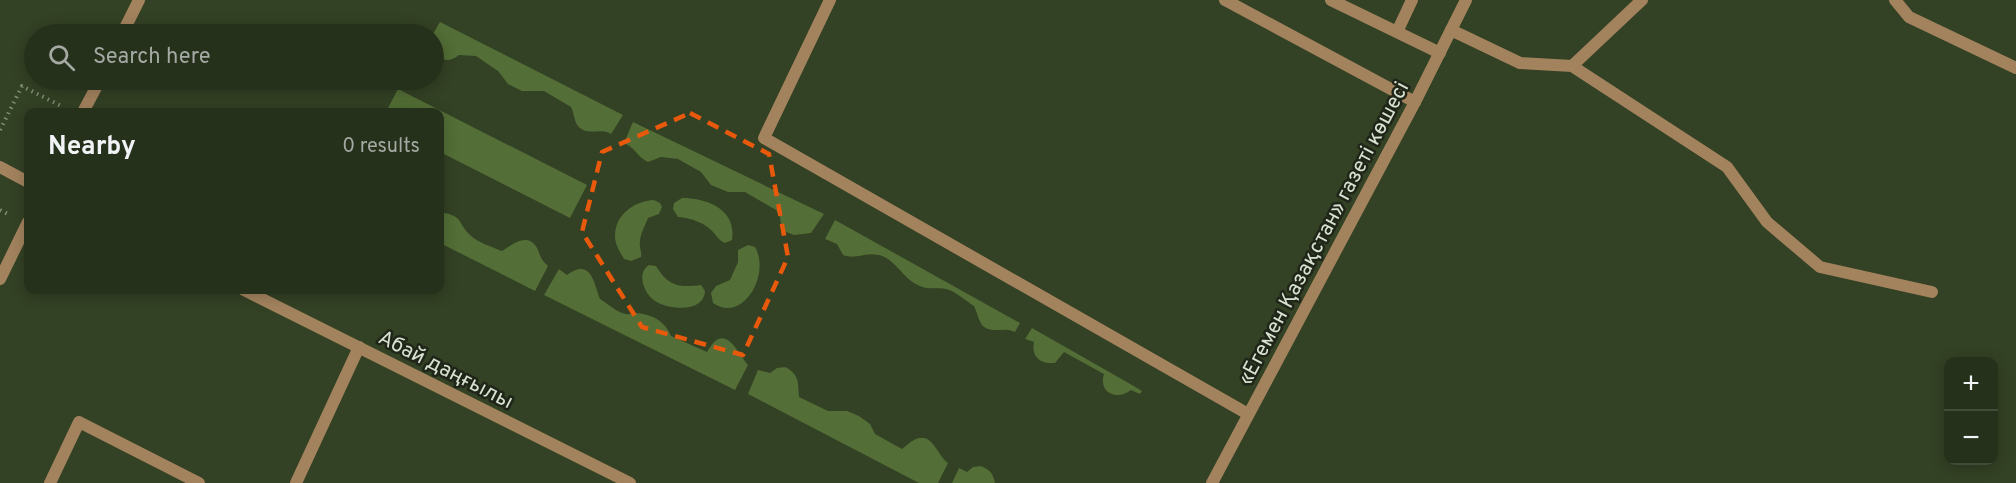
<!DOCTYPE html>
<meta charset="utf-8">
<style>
:root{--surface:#26311b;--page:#323d28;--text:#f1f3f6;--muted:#a4a9a3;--line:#424c3a}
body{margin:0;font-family:Overpass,sans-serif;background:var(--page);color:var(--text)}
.controls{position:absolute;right:18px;bottom:18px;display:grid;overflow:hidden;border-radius:12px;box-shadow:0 3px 15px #0003}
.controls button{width:54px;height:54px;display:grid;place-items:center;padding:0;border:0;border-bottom:2px solid var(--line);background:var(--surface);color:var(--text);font:30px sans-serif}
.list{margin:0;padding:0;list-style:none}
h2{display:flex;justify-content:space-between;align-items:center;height:78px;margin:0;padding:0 24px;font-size:26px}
h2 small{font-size:20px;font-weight:400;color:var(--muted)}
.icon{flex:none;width:33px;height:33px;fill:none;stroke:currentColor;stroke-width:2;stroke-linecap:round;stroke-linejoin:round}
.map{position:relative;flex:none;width:2016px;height:483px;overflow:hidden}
.search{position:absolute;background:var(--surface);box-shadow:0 3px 15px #0003;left:24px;top:24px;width:420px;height:66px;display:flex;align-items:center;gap:15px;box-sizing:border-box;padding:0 21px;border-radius:33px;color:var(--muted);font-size:22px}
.panel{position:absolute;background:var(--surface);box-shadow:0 3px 15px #0003;left:24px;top:108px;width:420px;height:186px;border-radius:12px}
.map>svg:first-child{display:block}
</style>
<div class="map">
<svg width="2016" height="483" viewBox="0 0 2016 483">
<rect width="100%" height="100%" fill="#334124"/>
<path fill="#536e36" d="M 440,22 L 623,115 L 611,134 C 601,127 587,137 578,126 C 574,121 574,113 571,107 L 544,91 L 522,91 L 508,84 L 498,71 L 476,56 L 459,55 C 442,69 432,51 433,34 C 434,32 437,27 440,22 Z
M 398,89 L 587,185 L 570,218 L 440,152 L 440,112 L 386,112 Z
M 633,122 L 824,214 L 811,233 L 794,235 L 786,232 L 781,226 L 780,217 L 776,210 L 745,192 L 728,192 L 711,185 L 701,172 L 678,159 L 661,157 L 648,162 C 636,156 638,150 624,143 Z
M 682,198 C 708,198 737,210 732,240 L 725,243 C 719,240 718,238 714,233 C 706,223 691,218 678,217 L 673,209 L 674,203 Z
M 654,200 L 660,203 L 662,207 L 659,214 L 648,218 C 645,226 640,234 640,242 C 639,248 642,251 641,257 L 631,261 L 624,259 C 620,252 615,245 615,236 C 615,214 635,201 654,200 Z
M 440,212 C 465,217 456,221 470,235 C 477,242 492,247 502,251 C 513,244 529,231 538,250 C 540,256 542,261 548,266 L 535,291 L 440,243 Z
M 835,220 L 1020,323 L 1015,332 C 1004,326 991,335 982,325 C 978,319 977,312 974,306 C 966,301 955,291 946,289 C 933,287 927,291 914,283 C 902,276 893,257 878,255 C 865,252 856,260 843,255 L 837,244 L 825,239 Z
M 748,245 L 755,247 C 771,274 743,324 713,303 L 711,293 L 716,286 L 730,280 L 738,262 L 738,250 Z
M 649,265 L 656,266 C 668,286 679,288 701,285 L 705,291 C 704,313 669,310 655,301 C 644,294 636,273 649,265 Z
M 559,269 L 567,275 C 591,257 594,283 600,299 C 608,304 618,313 626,314 C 629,315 633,313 636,313 C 652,314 665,321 671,336 L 707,352 C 724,321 736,350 748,365 L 735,390 L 544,295 Z
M 1032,328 L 1132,385 L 1142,391 L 1140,394 L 1131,390 C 1117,401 1098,393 1104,374 L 1064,352 L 1055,363 C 1040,364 1031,357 1034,342 L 1025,339 Z
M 785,367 C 799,374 798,382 799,397 L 828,411 L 847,411 L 859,416 L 870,424 L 875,434 L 902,449 C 906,446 910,442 914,440 C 932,430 937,455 948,463 L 938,483 L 919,483 L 748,394 L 758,370 L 770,373 L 777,368 Z
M 981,466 C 990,470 993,473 995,483 L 952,483 L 959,468 L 967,472 L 973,467 Z"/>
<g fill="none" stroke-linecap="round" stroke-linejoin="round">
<path stroke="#808d75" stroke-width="4" stroke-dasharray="1.5 4.5" stroke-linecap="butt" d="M 0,130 L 22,86 L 63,107
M 0,210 L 10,215"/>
<path stroke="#a3835e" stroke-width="12" d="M 830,0 L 764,138 L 1248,414
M 1225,0 L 1415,102
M 1331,0 L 1440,53
M 1895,0 L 1909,17 L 2016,68
M 1451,30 L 1520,63 L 1572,66 L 1642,0
M 1397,32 L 1412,0
M 1572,66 L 1727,167 L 1767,222 L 1820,267 L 1932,292
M 50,483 L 79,422 L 199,483"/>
<path stroke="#a3835e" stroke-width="12" d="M 296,483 L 359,347
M 1212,483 L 1415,102 L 1466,0"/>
<path stroke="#a3835e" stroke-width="12" d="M 122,34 L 139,0
M 83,112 L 100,80
M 0,167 L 28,182
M 0,279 L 28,222
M 244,290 L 630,483"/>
</g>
<path fill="none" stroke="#e8590c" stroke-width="4.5" stroke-dasharray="12 8" stroke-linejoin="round" d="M 690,113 L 769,154 L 788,257 L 743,355 L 642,327 L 582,232 L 602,152 Z"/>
<g text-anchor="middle" stroke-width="5" stroke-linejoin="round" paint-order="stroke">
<g font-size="21" fill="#d8e2d0" stroke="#1f2518">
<text transform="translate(1323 233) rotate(-62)" y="7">«Егемен Қазақстан» газеті көшесі</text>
<text transform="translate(446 369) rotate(27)" y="7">Абай даңғылы</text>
</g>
</g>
</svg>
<div class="controls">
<button>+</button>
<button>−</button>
</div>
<div class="search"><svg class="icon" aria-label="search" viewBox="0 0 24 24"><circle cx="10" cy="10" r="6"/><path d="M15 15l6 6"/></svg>Search here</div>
<section class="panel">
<h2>Nearby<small>0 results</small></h2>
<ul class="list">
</ul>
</section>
</div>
